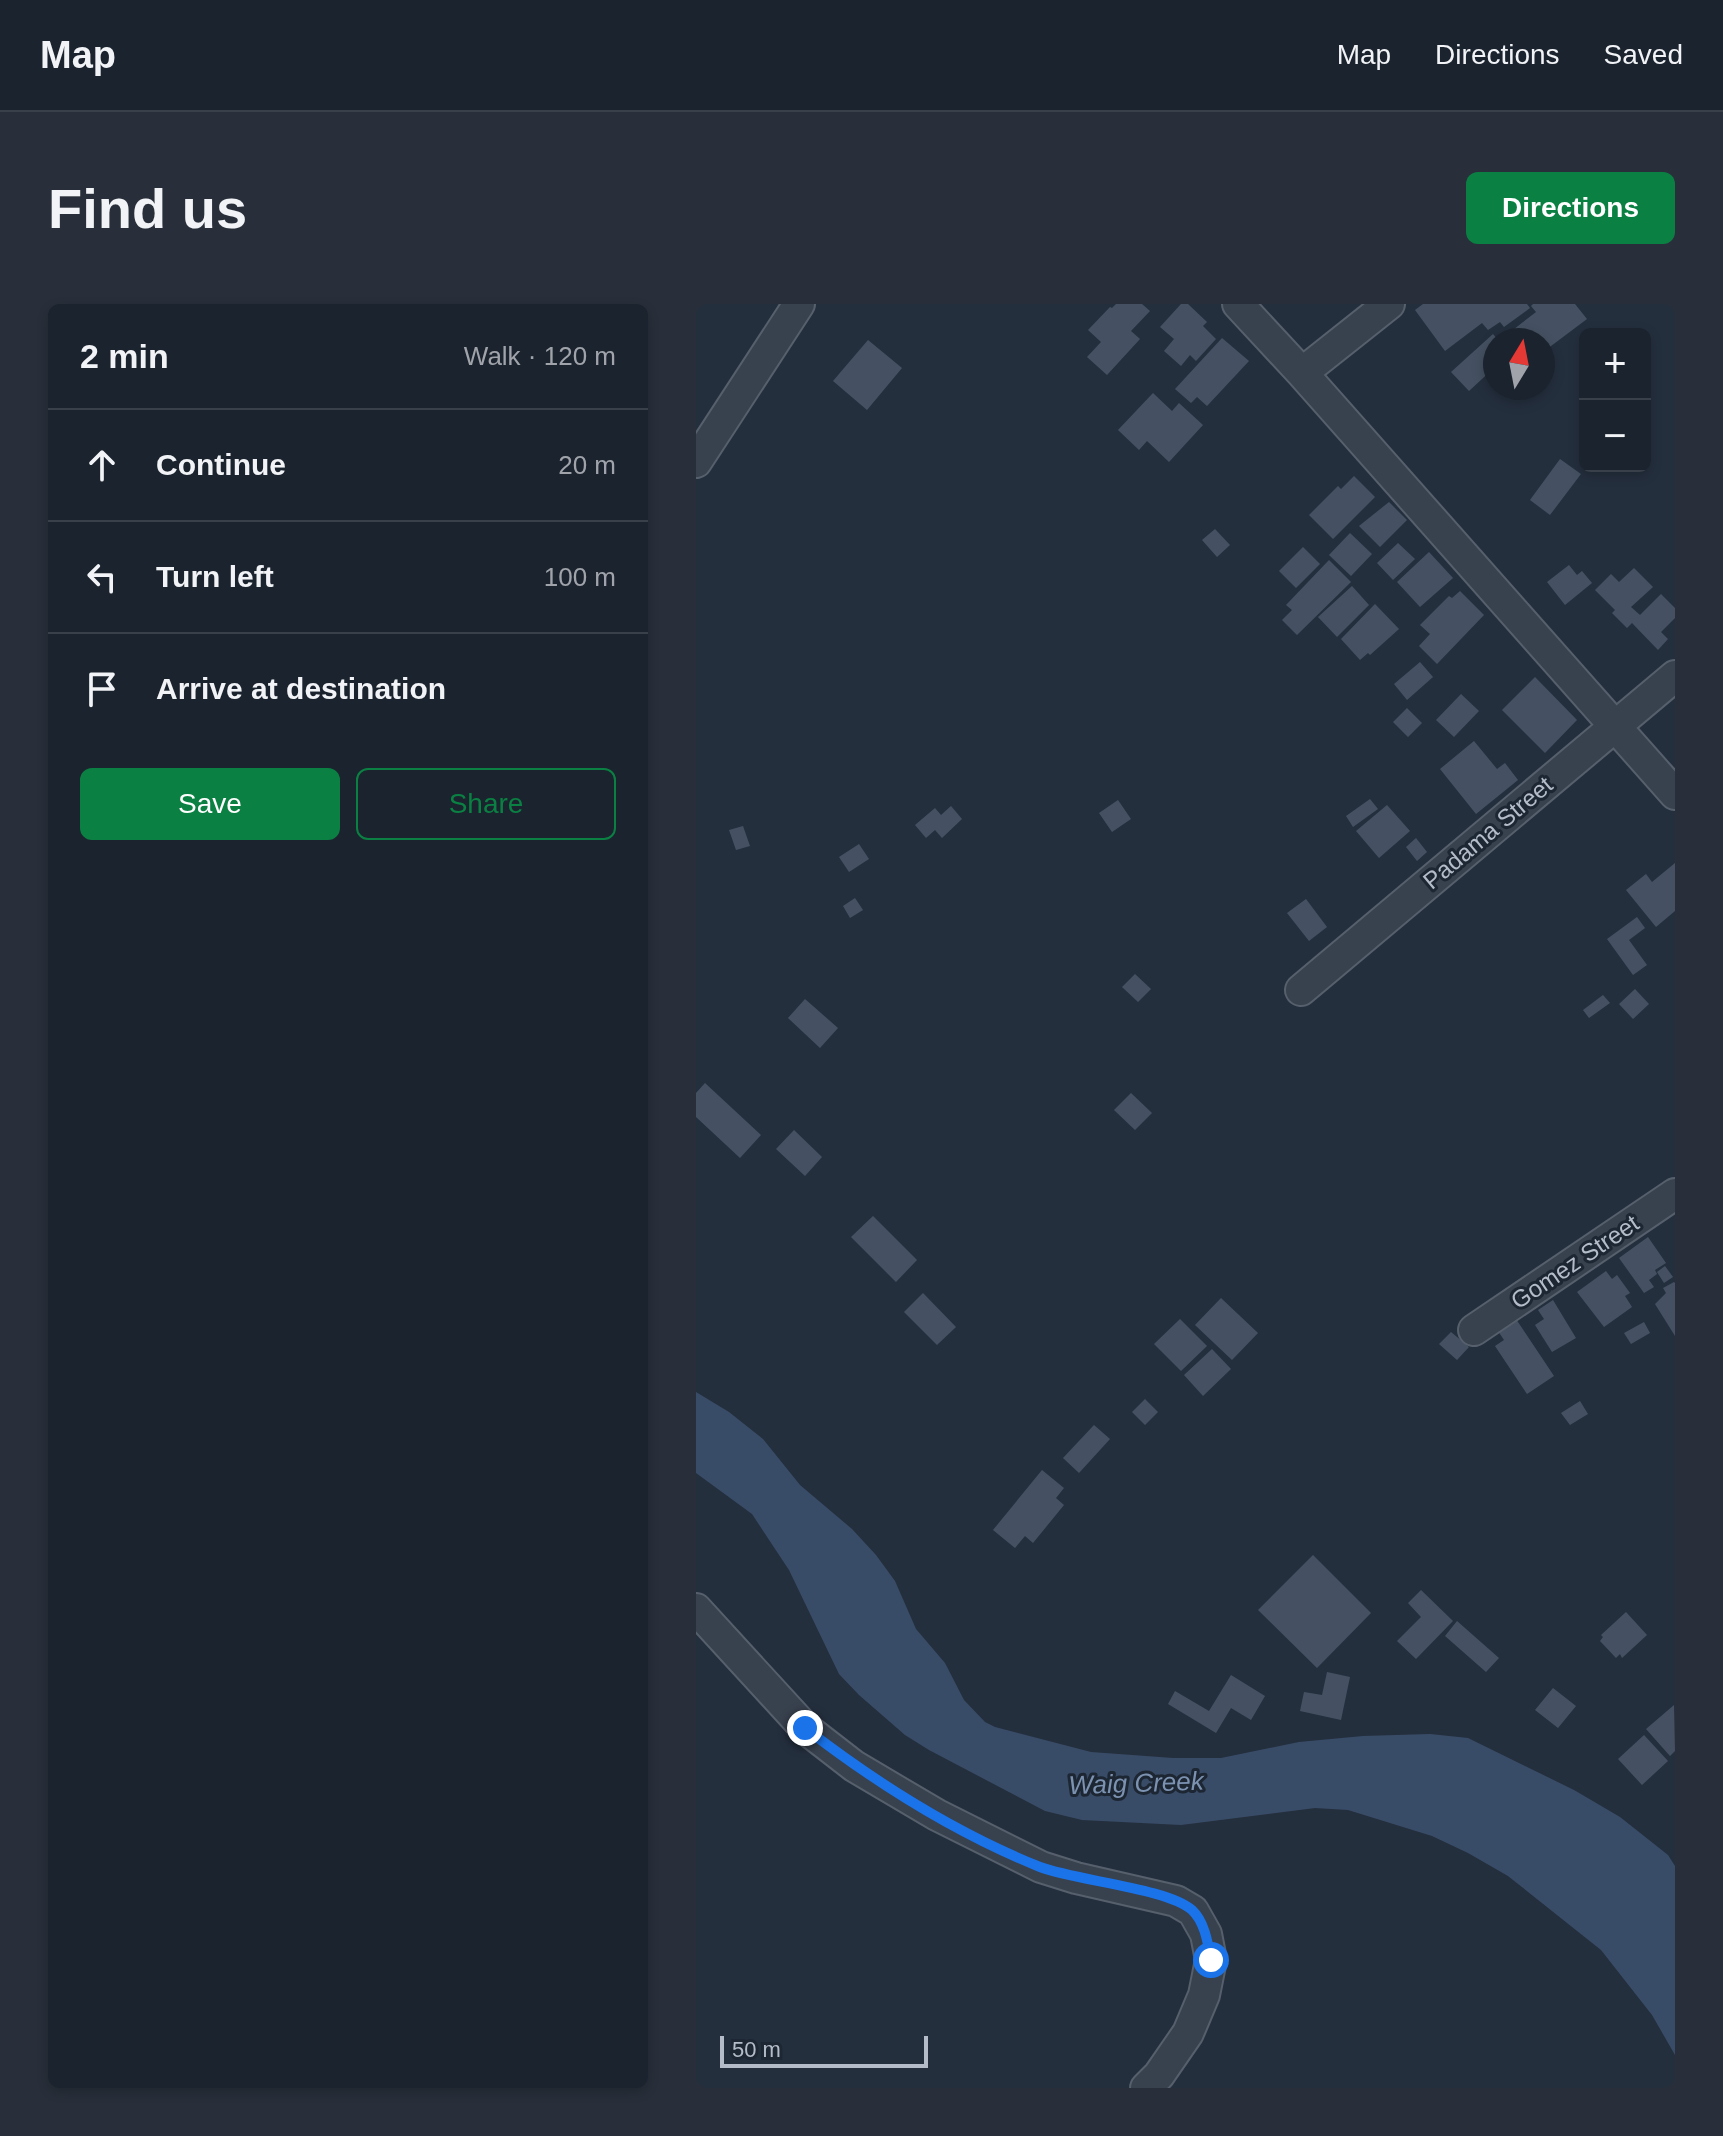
<!DOCTYPE html>
<meta charset="utf-8">
<style>
:root{--surface:#1b232e;--page:#282f3a;--text:#f1f3f6;--muted:#a0a4aa;--line:#39404a;--accent:#0b8043}
body{margin:0;font-family:Arial,sans-serif;background:var(--page);color:var(--text)}
.controls{position:absolute;right:24px;top:24px;display:grid;overflow:hidden;border-radius:12px;box-shadow:0 4px 12px #0003}
.controls button{width:72px;height:72px;display:grid;place-items:center;padding:0;border:0;border-bottom:2px solid var(--line);background:var(--surface);color:var(--text);font:40px sans-serif}
.compass{position:absolute;left:787px;top:24px;width:72px;height:72px;border-radius:50%;background:var(--surface);box-shadow:0 4px 12px #0003;rotate:10deg}
.scale{position:absolute;left:24px;bottom:20px;width:208px;box-sizing:border-box;padding-left:8px;border:4px solid #b4bcc9;border-top:0;font-size:22px;line-height:28px;white-space:nowrap;color:#b4bcc9;-webkit-text-stroke:6px #1d2633;paint-order:stroke}
.stop{position:absolute;width:24px;height:24px;margin:-18px;border:6px solid #1a73e8;border-radius:50%;background:#fff}
.stop.end{background:#1a73e8;border-color:#fff;box-shadow:0 2px 8px #0008}
.list{margin:0;padding:0;list-style:none}
h2{display:flex;justify-content:space-between;align-items:center;height:104px;margin:0;padding:0 32px;font-size:34px}
h2 small{font-size:26px;font-weight:400;color:var(--muted)}
.list li{display:grid;grid-template-columns:52px 1fr auto;gap:24px;align-items:center;box-sizing:border-box;height:112px;padding:0 32px;border-top:2px solid var(--line)}
.list b{display:block;font-size:30px;white-space:nowrap}
.list em{font-size:26px;font-style:normal;color:var(--muted)}
.actions{display:flex;gap:16px;padding:24px 32px}
.actions a{flex:1;padding:18px 0;border:2px solid var(--accent);border-radius:12px;text-align:center;font-size:28px;color:var(--accent)}
.actions .main{background:var(--accent);color:#fff}
.icon{flex:none;width:44px;height:44px;fill:none;stroke:currentColor;stroke-width:2;stroke-linecap:round;stroke-linejoin:round}
.map{position:relative;flex:none;width:979px;height:1784px;overflow:hidden;border-radius:12px}
header{display:flex;align-items:center;gap:48px;box-sizing:border-box;height:112px;padding:0 40px;background:var(--surface);border-bottom:2px solid var(--line)}
header strong{font-size:38px}
nav{display:flex;gap:44px;margin-inline-start:auto;font-size:28px}
.intro{display:flex;align-items:center;justify-content:space-between;box-sizing:border-box;height:192px;padding:0 48px}
h1{margin:0;font-size:56px}
.button{padding:20px 36px;border-radius:12px;background:var(--accent);color:#fff;font-size:28px;font-weight:700}
main{display:flex;gap:48px;padding:0 48px}
aside{flex:1;background:var(--surface);border-radius:12px;box-shadow:0 4px 12px #0003}
.map>svg:first-child{display:block}
</style>
<header>
<strong>Map</strong>
<nav><a>Map</a><a>Directions</a><a>Saved</a></nav>
</header>
<div class="intro"><h1>Find us</h1><a class="button">Directions</a></div>
<main>
<aside>
<h2>2 min<small>Walk · 120 m</small></h2>
<ul class="list">
<li><svg class="icon" aria-label="ahead" viewBox="0 0 24 24"><path d="M12 20V5M6 11l6-6 6 6"/></svg><div><b>Continue</b></div><em>20 m</em></li>
<li><svg class="icon" aria-label="left" viewBox="0 0 24 24"><path d="M17 20v-9H6M10 6l-5 5 5 5"/></svg><div><b>Turn left</b></div><em>100 m</em></li>
<li><svg class="icon" aria-label="arrive" viewBox="0 0 24 24"><path d="M6 21V4h12l-3 4 3 4H6"/></svg><div><b>Arrive at destination</b></div></li>
</ul>
<div class="actions"><a class="main">Save</a><a>Share</a></div>
</aside>
<div class="map">
<svg width="979" height="1784" viewBox="0 0 979 1784">
<rect width="100%" height="100%" fill="#242f3e"/>
<path fill="#394c67" d="M 0,1088 L 33,1108 L 67,1135 L 104,1181 L 156,1225 L 180,1251 L 199,1277 L 220,1325 L 249,1359 L 268,1396 L 289,1418 L 299,1423 L 395,1448 L 477,1454 L 525,1454 L 603,1438 L 667,1432 L 734,1430 L 772,1434 L 878,1486 L 924,1513 L 972,1551 L 979,1562 L 979,1751 L 956,1711 L 905,1646 L 812,1572 L 772,1549 L 736,1532 L 652,1506 L 619,1504 L 485,1521 L 386,1516 L 349,1507 L 233,1446 L 209,1431 L 163,1391 L 143,1370 L 93,1266 L 56,1210 L 0,1169 Z"/>
<path fill="#455162" d="M 420,0 L 446,0 L 454,7 L 435,27 L 444,35 L 411,71 L 391,53 L 405,38 L 392,26 L 414,3 L 416,4 Z
M 485,0 L 492,0 L 511,18 L 507,22 L 520,35 L 500,57 L 494,51 L 485,62 L 468,47 L 478,35 L 464,23 Z
M 727,0 L 831,0 L 834,4 L 808,23 L 804,18 L 792,26 L 786,19 L 749,47 L 719,6 Z
M 837,0 L 879,0 L 891,15 L 847,48 L 847,36 L 804,36 L 840,8 L 835,2 Z
M 797,30 L 802,36 L 799,36 L 799,63 L 773,87 L 755,68 Z
M 526,34 L 553,57 L 511,102 L 501,93 L 495,99 L 479,85 Z
M 172,36 L 206,64 L 171,106 L 137,77 Z
M 457,89 L 476,107 L 483,99 L 507,121 L 473,158 L 451,137 L 443,146 L 422,126 Z
M 864,155 L 885,170 L 854,211 L 834,196 Z
M 658,172 L 679,193 L 637,235 L 613,211 L 642,182 L 645,185 Z
M 693,198 L 711,216 L 684,243 L 663,222 Z
M 519,225 L 534,241 L 521,253 L 506,236 Z
M 654,229 L 676,250 L 655,272 L 633,251 Z
M 702,239 L 719,255 L 697,276 L 681,259 Z
M 607,243 L 624,260 L 600,284 L 583,267 Z
M 733,248 L 757,274 L 724,303 L 701,278 Z
M 633,256 L 655,278 L 601,331 L 586,316 L 596,306 L 590,301 Z
M 873,261 L 881,271 L 886,267 L 896,279 L 869,301 L 851,278 Z
M 938,264 L 957,283 L 935,303 L 944,311 L 965,290 L 979,304 L 979,314 L 965,328 L 972,335 L 962,346 L 936,319 L 931,324 L 916,309 L 919,306 L 899,286 L 915,270 L 923,278 Z
M 656,282 L 673,301 L 641,333 L 622,313 Z
M 764,287 L 788,311 L 741,360 L 723,342 L 734,330 L 724,321 L 753,292 L 756,294 Z
M 679,300 L 703,325 L 674,351 L 672,349 L 664,356 L 645,335 Z
M 724,358 L 737,373 L 711,396 L 698,380 Z
M 839,373 L 881,416 L 849,449 L 806,406 Z
M 765,390 L 783,407 L 758,433 L 740,416 Z
M 711,404 L 726,419 L 712,433 L 697,418 Z
M 778,437 L 801,465 L 809,459 L 822,476 L 780,510 L 744,465 Z
M 674,495 L 682,505 L 657,523 L 650,512 Z
M 422,496 L 435,515 L 416,528 L 403,509 Z
M 691,501 L 714,527 L 683,554 L 660,527 Z
M 255,502 L 266,515 L 246,534 L 239,526 L 230,534 L 219,521 L 239,504 L 245,511 Z
M 47,522 L 54,542 L 40,546 L 33,526 Z
M 720,534 L 731,548 L 721,557 L 710,543 Z
M 163,540 L 173,555 L 153,568 L 143,553 Z
M 979,559 L 979,607 L 960,623 L 930,586 L 950,570 L 956,578 Z
M 159,594 L 167,606 L 154,614 L 147,602 Z
M 610,595 L 631,623 L 613,637 L 591,609 Z
M 941,613 L 949,624 L 933,636 L 951,661 L 937,671 L 911,635 Z
M 439,670 L 455,685 L 442,698 L 426,683 Z
M 939,685 L 953,700 L 937,715 L 923,700 Z
M 907,691 L 914,699 L 893,714 L 887,706 Z
M 109,695 L 142,724 L 124,744 L 92,714 Z
M 9,779 L 65,831 L 44,854 L 0,813 L 0,789 Z
M 435,789 L 456,809 L 439,826 L 418,806 Z
M 98,826 L 126,853 L 109,872 L 80,845 Z
M 177,912 L 221,956 L 200,978 L 155,933 Z
M 952,933 L 970,959 L 959,966 L 961,970 L 953,976 L 958,983 L 948,989 L 923,954 Z
M 969,962 L 977,973 L 968,979 L 961,968 Z
M 910,967 L 916,975 L 921,971 L 934,989 L 929,992 L 936,1003 L 908,1023 L 881,988 Z
M 978,978 L 979,979 L 979,1032 L 959,1000 L 970,989 L 967,984 Z
M 227,989 L 260,1023 L 241,1041 L 208,1008 Z
M 525,994 L 562,1029 L 536,1056 L 499,1021 Z
M 857,996 L 880,1034 L 856,1048 L 839,1021 L 848,1015 L 842,1006 Z
M 484,1015 L 511,1042 L 485,1067 L 458,1040 Z
M 820,1015 L 858,1072 L 831,1090 L 799,1042 L 808,1036 L 802,1027 Z
M 948,1018 L 954,1029 L 935,1040 L 928,1029 Z
M 755,1028 L 773,1043 L 761,1056 L 743,1040 Z
M 516,1045 L 535,1065 L 507,1092 L 488,1071 Z
M 449,1095 L 462,1108 L 449,1121 L 436,1108 Z
M 884,1097 L 892,1110 L 874,1121 L 865,1109 Z
M 398,1121 L 414,1135 L 383,1169 L 367,1154 Z
M 346,1166 L 368,1184 L 360,1194 L 368,1201 L 337,1239 L 329,1232 L 319,1244 L 297,1226 Z
M 617,1251 L 675,1309 L 621,1364 L 562,1306 Z
M 725,1286 L 757,1317 L 720,1355 L 701,1337 L 725,1313 L 712,1299 Z
M 930,1308 L 951,1331 L 926,1354 L 924,1350 L 920,1354 L 904,1337 L 907,1333 L 905,1331 Z
M 761,1317 L 803,1354 L 790,1368 L 749,1332 Z
M 631,1368 L 654,1373 L 645,1416 L 604,1407 L 608,1388 L 626,1391 Z
M 535,1371 L 569,1392 L 555,1416 L 535,1404 L 520,1429 L 472,1400 L 479,1387 L 513,1407 Z
M 857,1384 L 880,1402 L 862,1424 L 839,1406 Z
M 978,1401 L 979,1447 L 974,1452 L 950,1425 Z
M 948,1431 L 972,1457 L 946,1481 L 922,1455 Z"/>
<g fill="none" stroke-linecap="round" stroke-linejoin="round">
<defs>
<path id="minor" d="M 542,0 L 606,69 L 979,490
M 606,69 L 693,0
M 0,158 L 103,0
M 605,686 L 979,372
M 778,1026 L 979,890
M 0,1305 L 109,1424 L 158,1462 L 241,1511 L 345,1563 L 380,1574 L 480,1597 L 497,1607 L 510,1630 L 515,1656 L 508,1691 L 492,1729 L 463,1771 L 450,1784"/>
</defs>
<use href="#minor" stroke="#565f6c" stroke-width="34"/>
<use href="#minor" stroke="#38414e" stroke-width="30"/>
</g>
<g fill="none" stroke-linecap="round" stroke-linejoin="round">
<path stroke="#1a73e8" stroke-width="10" d="M 109,1424 C 179,1478 262,1530 344,1563 C 381,1577 471,1584 496,1606 C 509,1618 512,1640 515,1656"/>
</g>
<g text-anchor="middle" stroke-width="6" stroke-linejoin="round" paint-order="stroke">
<g font-size="24" fill="#b4bcc9" stroke="#1d2633">
<text transform="translate(792 529) rotate(-40)" y="8">Padama Street</text>
<text transform="translate(879 958) rotate(-34)" y="8">Gomez Street</text>
</g>
<g font-size="26" font-style="italic" fill="#7c92b1" stroke="#1d2633">
<text transform="translate(440 1479) rotate(-2)" y="9">Waig Creek</text>
</g>
</g>
</svg>
<div class="controls">
<button>+</button>
<button>−</button>
</div>
<svg class="compass" viewBox="-18 -18 36 36"><path d="M0-13l5 13h-10z" fill="#e53935"/><path d="M0 13l5-13h-10z" fill="#a0a4aa"/></svg>
<div class="scale">50 m</div>
<div class="stop" style="left:515px;top:1656px"></div>
<div class="stop end" style="left:109px;top:1424px"></div>
</div>
</main>
